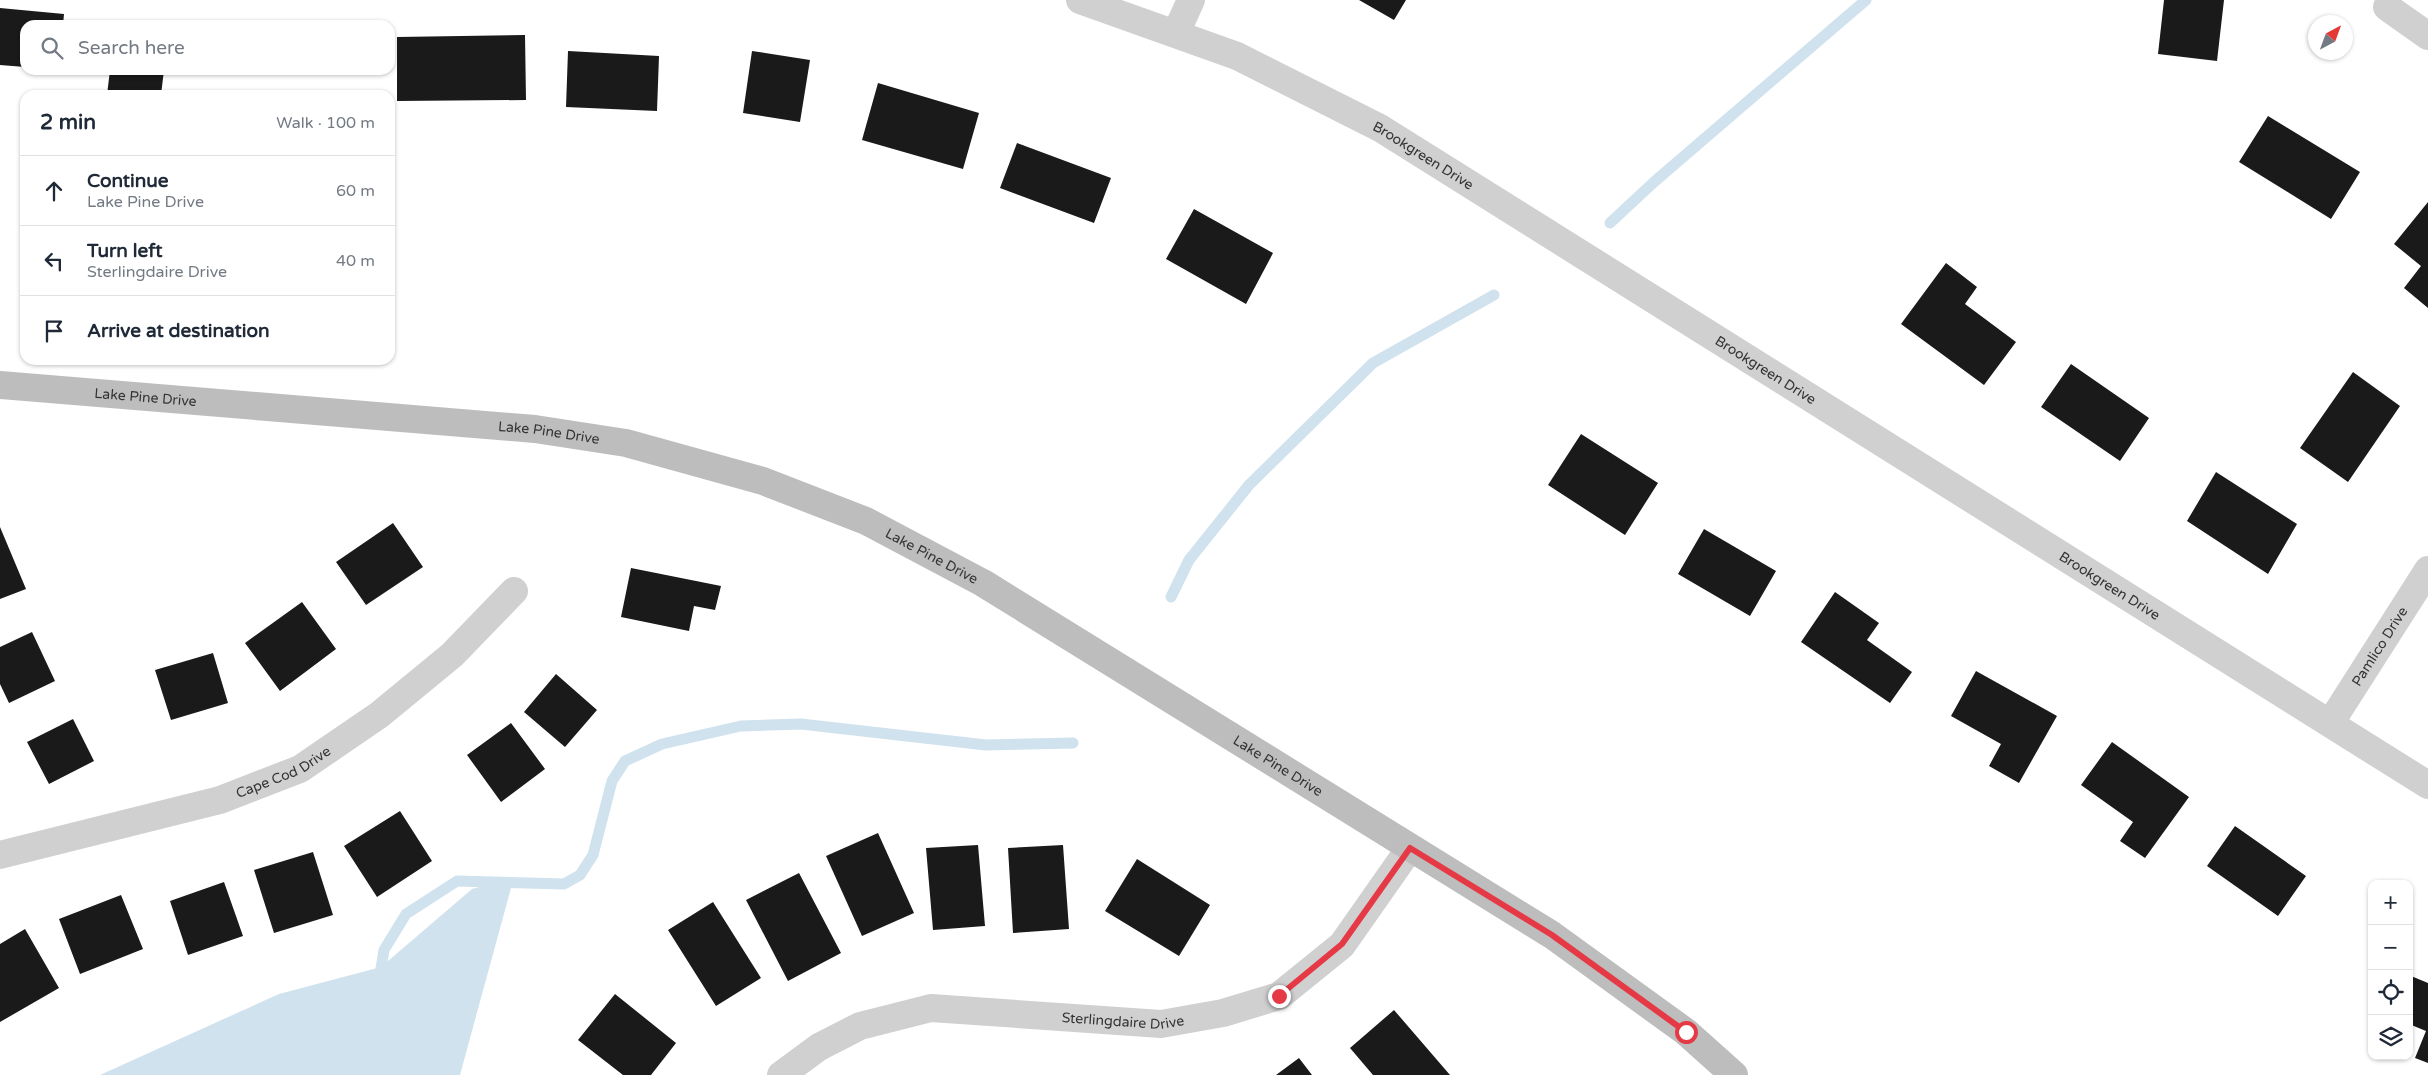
<!DOCTYPE html>
<meta charset="utf-8">
<style>
:root{--surface:#fff;--page:#f6f6f7;--text:#1f2937;--muted:#747a83;--line:#e0e1e3}
body{margin:0;font-family:"Varela Round",sans-serif;background:var(--page);color:var(--text)}
.controls{position:absolute;right:15px;bottom:15px;display:grid;overflow:hidden;border-radius:10px;box-shadow:0 1px 4px #0004}
.controls button{width:45px;height:45px;display:grid;place-items:center;padding:0;border:0;border-bottom:1px solid var(--line);background:var(--surface);color:var(--text);font:25px sans-serif}
.compass{position:absolute;left:2308px;top:15px;width:45px;height:45px;border-radius:50%;background:var(--surface);box-shadow:0 1px 4px #0004;rotate:41deg}
.stop{position:absolute;width:15px;height:15px;margin:-11px;border:4px solid #e63946;border-radius:50%;background:#fff}
.stop.end{background:#e63946;border-color:#fff;box-shadow:0 1px 5px #0008}
.list{margin:0;padding:0;list-style:none}
h2{display:flex;justify-content:space-between;align-items:center;height:65px;margin:0;padding:0 20px;font-size:21px}
h2 small{font-size:16px;font-weight:400;color:var(--muted)}
.list li{display:grid;grid-template-columns:32px 1fr auto;gap:15px;align-items:center;box-sizing:border-box;height:70px;padding:0 20px;border-top:1px solid var(--line)}
.list b{display:block;font-size:19px;white-space:nowrap}
.list p{margin:0;font-size:16px;white-space:nowrap;color:var(--muted)}
.list em{font-size:16px;font-style:normal;color:var(--muted)}
.icon{flex:none;width:28px;height:28px;fill:none;stroke:currentColor;stroke-width:2;stroke-linecap:round;stroke-linejoin:round}
.map{position:relative;flex:none;width:2428px;height:1075px;overflow:hidden}
.search{position:absolute;background:var(--surface);box-shadow:0 1px 4px #0004;left:20px;top:20px;width:375px;height:55px;display:flex;align-items:center;gap:12px;box-sizing:border-box;padding:0 18px;border-radius:15px;color:var(--muted);font-size:19px}
.panel{position:absolute;background:var(--surface);box-shadow:0 1px 4px #0004;left:20px;top:90px;width:375px;height:275px;border-radius:15px}
.map>svg:first-child{display:block}
</style>
<div class="map">
<svg width="2428" height="1075" viewBox="0 0 2428 1075">
<rect width="100%" height="100%" fill="#fff"/>
<path fill="#cfe2ee" d="M 514,877 L 460,1075 L 100,1075 L 279,994 L 381,967 L 472,889 Z"/>
<g fill="none" stroke-linecap="round" stroke-linejoin="round">
<path stroke="#cfe2ee" stroke-width="11" d="M 1610,223 L 1654,182 L 1866,0
M 1171,597 L 1189,560 L 1249,485 L 1373,363 L 1494,295
M 379,981 L 384,950 L 406,914 L 457,881 L 564,884 L 580,875 L 593,855 L 612,781 L 625,761 L 662,744 L 741,726 L 801,724 L 986,745 L 1073,743"/>
</g>
<path fill="#1a1a1a" d="M 1359,0 L 1406,0 L 1394,20 Z
M 2164,0 L 2224,0 L 2217,61 L 2158,54 Z
M 0,8 L 64,14 L 63,25 L 25,25 L 25,67 L 0,65 Z
M 116,21 L 136,24 L 136,25 L 116,25 Z
M 525,35 L 526,100 L 397,101 L 397,37 Z
M 568,51 L 659,56 L 657,111 L 566,107 Z
M 752,51 L 810,60 L 800,122 L 743,113 Z
M 110,70 L 164,70 L 161,95 L 107,95 Z
M 878,83 L 979,113 L 963,169 L 862,140 Z
M 2268,116 L 2360,172 L 2331,219 L 2239,162 Z
M 1017,143 L 1111,178 L 1094,223 L 1000,188 Z
M 2428,202 L 2428,308 L 2404,288 L 2421,266 L 2394,244 Z
M 1194,209 L 1273,253 L 1246,304 L 1166,259 Z
M 1946,263 L 1977,287 L 1965,304 L 2016,342 L 1984,385 L 1901,324 Z
M 2071,364 L 2149,418 L 2120,461 L 2041,407 Z
M 2353,372 L 2400,406 L 2348,482 L 2300,448 Z
M 1581,434 L 1658,483 L 1625,535 L 1548,485 Z
M 2216,472 L 2297,524 L 2268,574 L 2187,521 Z
M 393,523 L 423,567 L 366,605 L 336,562 Z
M 0,527 L 26,589 L 0,599 Z
M 1704,529 L 1776,571 L 1750,616 L 1678,574 Z
M 631,568 L 721,586 L 715,610 L 694,606 L 689,631 L 621,617 Z
M 1835,592 L 1879,623 L 1867,640 L 1912,672 L 1890,703 L 1801,642 Z
M 302,602 L 336,649 L 280,691 L 245,643 Z
M 32,632 L 55,681 L 9,703 L 0,684 L 0,647 Z
M 213,653 L 228,703 L 171,720 L 155,670 Z
M 1976,671 L 2057,716 L 2019,783 L 1989,766 L 2001,744 L 1951,716 Z
M 556,674 L 597,710 L 565,747 L 524,712 Z
M 73,719 L 94,761 L 49,784 L 27,742 Z
M 511,723 L 545,769 L 501,802 L 467,755 Z
M 2112,742 L 2189,797 L 2145,858 L 2120,841 L 2133,822 L 2081,785 Z
M 400,811 L 432,861 L 377,897 L 344,846 Z
M 2235,826 L 2306,876 L 2278,916 L 2207,866 Z
M 878,833 L 914,913 L 862,936 L 826,856 Z
M 978,845 L 985,926 L 933,930 L 926,848 Z
M 1063,845 L 1069,929 L 1013,933 L 1008,848 Z
M 313,852 L 333,915 L 274,933 L 254,870 Z
M 1137,859 L 1210,905 L 1179,956 L 1105,911 Z
M 799,873 L 841,953 L 788,981 L 746,900 Z
M 224,882 L 243,936 L 188,955 L 170,901 Z
M 121,895 L 143,949 L 80,974 L 59,919 Z
M 713,902 L 761,978 L 716,1006 L 668,930 Z
M 25,929 L 59,988 L 0,1022 L 0,944 Z
M 2411,976 L 2428,983 L 2428,1063 L 2415,1058 L 2426,1031 L 2409,1024 L 2409,982 Z
M 615,994 L 676,1043 L 651,1075 L 623,1075 L 578,1040 Z
M 1394,1010 L 1450,1075 L 1373,1075 L 1350,1048 Z
M 1299,1058 L 1312,1075 L 1276,1075 Z"/>
<g fill="none" stroke-linecap="round" stroke-linejoin="round">
<g stroke="#d0d0d0" stroke-width="28">
<path id="s1" d="M 1080,0 L 1237,56 L 1380,128 L 2428,785"/>
<path d="M 2387,7 L 2428,36"/>
<path d="M 1176,33 L 1191,0"/>
<path id="s2" d="M 2331,722 L 2428,570"/>
<path id="s3" d="M 0,855 L 220,800 L 300,769 L 379,715 L 452,655 L 514,591"/>
<path id="s4" d="M 781,1075 L 819,1047 L 860,1026 L 931,1008 L 1161,1024 L 1223,1013 L 1279,996 L 1342,945 L 1410,848"/>
</g>
<path stroke="#bdbdbd" stroke-width="28" id="s5" d="M 0,385 L 535,429 L 626,443 L 763,481 L 866,521 L 983,583 L 1552,935 L 1686,1032 L 1734,1075"/>
</g>
<g fill="none" stroke-linecap="round" stroke-linejoin="round">
<path stroke="#e63946" stroke-width="6" d="M 1279,996 L 1342,944 L 1410,848 L 1552,935 L 1686,1032"/>
</g>
<g text-anchor="middle" stroke-width="5" stroke-linejoin="round" paint-order="stroke">
<g font-size="14" fill="#333" stroke="#fff">
<text dy="5" stroke="none"><textPath href="#s1" startOffset="378">Brookgreen Drive</textPath></text>
<text dy="5" stroke="none"><textPath href="#s1" startOffset="782">Brookgreen Drive</textPath></text>
<text dy="5" stroke="none"><textPath href="#s5" startOffset="146">Lake Pine Drive</textPath></text>
<text dy="5" stroke="none"><textPath href="#s5" startOffset="551">Lake Pine Drive</textPath></text>
<text dy="5" stroke="none"><textPath href="#s5" startOffset="956">Lake Pine Drive</textPath></text>
<text dy="5" stroke="none"><textPath href="#s1" startOffset="1188">Brookgreen Drive</textPath></text>
<text dy="5" stroke="none"><textPath href="#s2" startOffset="90">Pamlico Drive</textPath></text>
<text dy="5" stroke="none"><textPath href="#s5" startOffset="1361">Lake Pine Drive</textPath></text>
<text dy="5" stroke="none"><textPath href="#s3" startOffset="296">Cape Cod Drive</textPath></text>
<text dy="5" stroke="none"><textPath href="#s4" startOffset="359">Sterlingdaire Drive</textPath></text>
</g>
</g>
</svg>
<div class="controls">
<button>+</button>
<button>−</button>
<button><svg class="icon" aria-label="locate" viewBox="0 0 24 24"><circle cx="12" cy="12" r="6"/><path d="M12 2v4M12 18v4M2 12h4M18 12h4"/></svg></button>
<button><svg class="icon" aria-label="layers" viewBox="0 0 24 24"><path d="M12 4l9 5-9 5-9-5zM3 14l9 5 9-5"/></svg></button>
</div>
<svg class="compass" viewBox="-18 -18 36 36"><path d="M0-13l5 13h-10z" fill="#e53935"/><path d="M0 13l5-13h-10z" fill="#747a83"/></svg>
<div class="stop" style="left:1686px;top:1032px"></div>
<div class="stop end" style="left:1279px;top:996px"></div>
<div class="search"><svg class="icon" aria-label="search" viewBox="0 0 24 24"><circle cx="10" cy="10" r="6"/><path d="M15 15l6 6"/></svg>Search here</div>
<section class="panel">
<h2>2 min<small>Walk · 100 m</small></h2>
<ul class="list">
<li><svg class="icon" aria-label="ahead" viewBox="0 0 24 24"><path d="M12 20V5M6 11l6-6 6 6"/></svg><div><b>Continue</b><p>Lake Pine Drive</p></div><em>60 m</em></li>
<li><svg class="icon" aria-label="left" viewBox="0 0 24 24"><path d="M17 20v-9H6M10 6l-5 5 5 5"/></svg><div><b>Turn left</b><p>Sterlingdaire Drive</p></div><em>40 m</em></li>
<li><svg class="icon" aria-label="arrive" viewBox="0 0 24 24"><path d="M6 21V4h12l-3 4 3 4H6"/></svg><div><b>Arrive at destination</b></div></li>
</ul>
</section>
</div>
